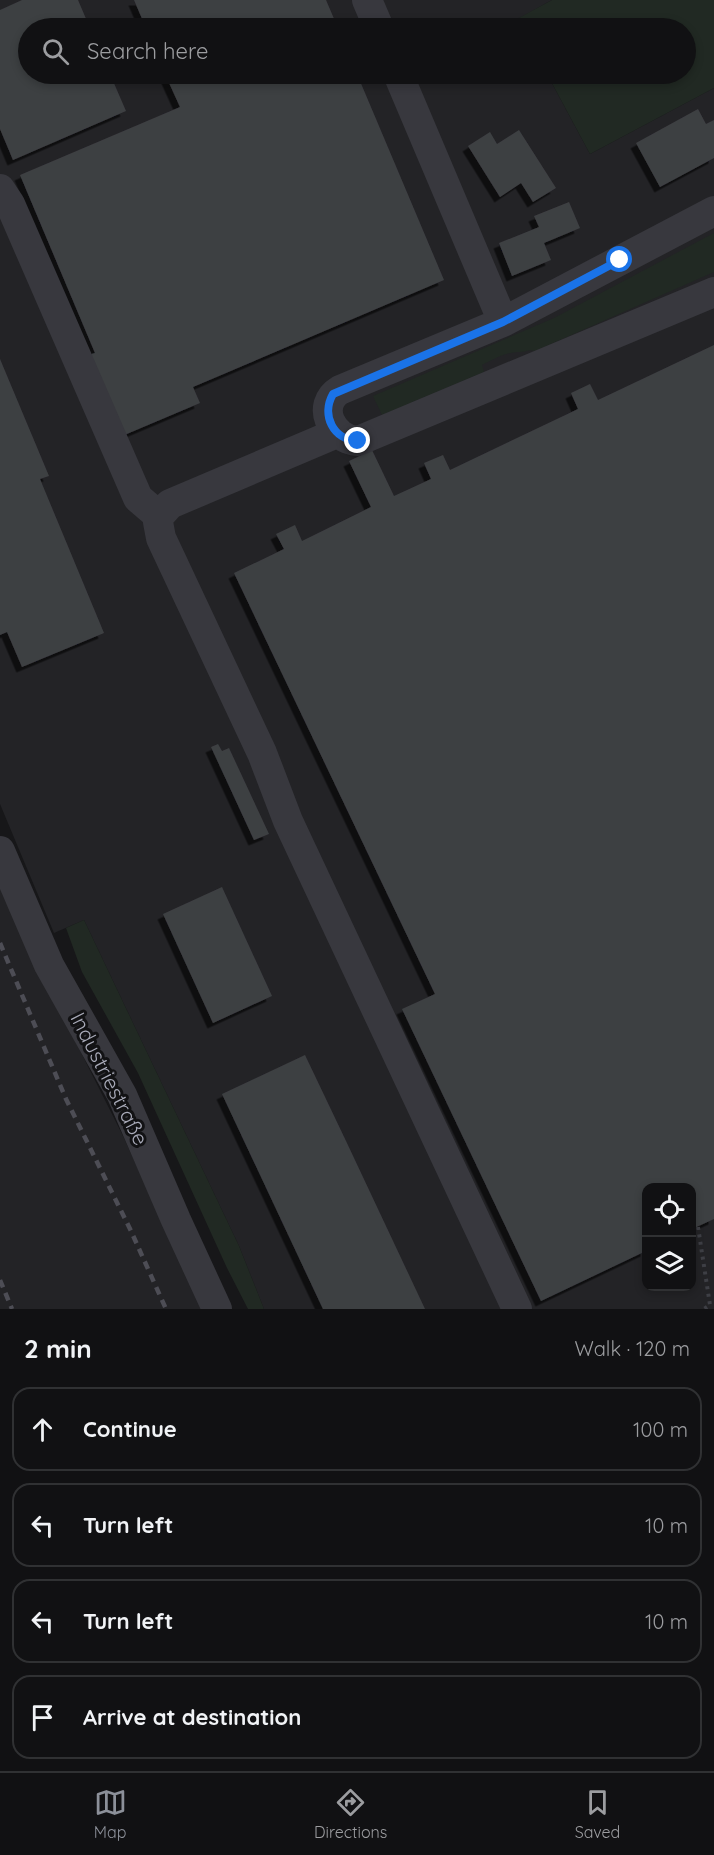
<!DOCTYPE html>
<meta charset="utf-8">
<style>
:root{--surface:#111113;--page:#1e1f21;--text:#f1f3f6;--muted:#9c9da0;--line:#303133;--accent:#8c9099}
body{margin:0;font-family:Quicksand,sans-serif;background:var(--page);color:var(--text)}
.controls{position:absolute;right:18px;bottom:18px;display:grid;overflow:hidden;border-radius:12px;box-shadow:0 3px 9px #0003}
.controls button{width:54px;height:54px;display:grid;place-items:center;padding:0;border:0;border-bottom:2px solid var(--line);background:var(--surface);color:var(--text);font:30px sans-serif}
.stop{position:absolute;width:18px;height:18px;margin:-14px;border:4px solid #1a73e8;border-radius:50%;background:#fff}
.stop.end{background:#1a73e8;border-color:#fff;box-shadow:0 2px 6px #0008}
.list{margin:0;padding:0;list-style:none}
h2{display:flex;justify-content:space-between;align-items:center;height:78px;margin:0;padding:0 24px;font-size:26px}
h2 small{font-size:20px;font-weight:400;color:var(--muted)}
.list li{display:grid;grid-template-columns:39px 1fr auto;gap:18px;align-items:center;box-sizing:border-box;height:84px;margin:0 12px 12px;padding:0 12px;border:2px solid var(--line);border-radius:18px}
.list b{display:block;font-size:22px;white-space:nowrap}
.list em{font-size:20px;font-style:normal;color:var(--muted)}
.icon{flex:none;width:33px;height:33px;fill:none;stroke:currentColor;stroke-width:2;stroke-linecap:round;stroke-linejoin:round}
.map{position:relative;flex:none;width:714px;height:1309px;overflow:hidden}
.search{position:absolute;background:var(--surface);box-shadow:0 3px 9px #0003;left:18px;right:18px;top:18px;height:66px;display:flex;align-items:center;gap:15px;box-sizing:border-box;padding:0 21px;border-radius:33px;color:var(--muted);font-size:22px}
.sheet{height:462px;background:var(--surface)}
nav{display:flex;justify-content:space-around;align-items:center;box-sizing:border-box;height:84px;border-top:2px solid var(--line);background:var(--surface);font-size:16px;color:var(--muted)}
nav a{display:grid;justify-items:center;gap:3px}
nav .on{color:var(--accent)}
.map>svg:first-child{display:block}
</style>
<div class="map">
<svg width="714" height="1309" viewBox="0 0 714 1309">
<defs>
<filter id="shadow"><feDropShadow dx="-5.5" dy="5.5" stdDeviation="0" flood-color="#0009"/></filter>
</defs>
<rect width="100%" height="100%" fill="#171719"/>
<path fill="#232326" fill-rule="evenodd" d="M 0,0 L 552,0 L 518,19 L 523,28 L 28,28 L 28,74 L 547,74 L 590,154 L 714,88 L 714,1309 L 264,1309 L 239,1246 L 84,920 L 54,933 L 0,804 ZM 646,1188 L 692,1188 L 692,1286 L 646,1286 Z
M 0,882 L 40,971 L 123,1136 L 202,1309 L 0,1309 Z"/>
<path fill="#212923" d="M 552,0 L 714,0 L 714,88 L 590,154 L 547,74 L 686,74 L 686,28 L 523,28 L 517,19 Z
M 714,233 L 714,272 L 535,351 C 529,349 527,352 520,352 C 506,352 496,358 482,365 L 484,372 L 382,415 L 373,396 L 554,318 Z
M 84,920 L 239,1246 L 264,1309 L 248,1309 L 227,1268 L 138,1073 L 82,972 L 66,928 Z"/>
<path fill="#3e3f43" filter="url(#shadow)" d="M 22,0 L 78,0 L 90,28 L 28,28 L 28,74 L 110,74 L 126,111 L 13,160 L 0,129 L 0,10 Z
M 134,0 L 326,0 L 338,28 L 146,28 Z
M 165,74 L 357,74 L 444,280 L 193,387 L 200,403 L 122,436 L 88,355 L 95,353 L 20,175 L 180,107 Z
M 698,109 L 706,124 L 714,120 L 714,158 L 660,187 L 636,143 Z
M 519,130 L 556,188 L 533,202 L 521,183 L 500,197 L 468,146 L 490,132 L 497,144 Z
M 569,202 L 580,228 L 544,243 L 551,260 L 512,276 L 499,243 L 539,227 L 534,216 Z
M 714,345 L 714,1219 L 692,1229 L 692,1188 L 646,1188 L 646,1251 L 541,1301 L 402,1009 L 435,994 L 234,573 L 284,549 L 276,534 L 295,525 L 302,541 L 371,507 L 349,461 L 372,450 L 394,496 L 431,479 L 424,463 L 443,455 L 450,470 L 578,409 L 571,393 L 590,384 L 598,400 Z
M 0,359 L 49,476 L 40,479 L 104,633 L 22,667 L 7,632 L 0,635 Z
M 218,744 L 222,751 L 229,748 L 269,834 L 254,840 L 211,747 Z
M 222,887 L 272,996 L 213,1023 L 163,914 Z
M 305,1055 L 346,1141 L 425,1309 L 323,1309 L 222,1094 Z"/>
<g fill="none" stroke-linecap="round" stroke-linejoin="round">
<path stroke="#3e3f45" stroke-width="4" stroke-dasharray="3 4.5" stroke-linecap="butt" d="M 698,1227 L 710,1305 L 704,1309"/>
<path stroke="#38383e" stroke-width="30" d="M 367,0 L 379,28
M 398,74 L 503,322
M 0,189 L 10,204 L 138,498 L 159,516
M 714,211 L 503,322 L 340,390 C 315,405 332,440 358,441 L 714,292
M 337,433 L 170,504 L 159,516 L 158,522 L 161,538 L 262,753 L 288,821 L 517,1309
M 0,851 L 49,965 L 122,1095 L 176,1220 L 217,1309"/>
<path stroke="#4d4d55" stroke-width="4.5" stroke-dasharray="8 6" stroke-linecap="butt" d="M 0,943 L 66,1099 L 131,1231 L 166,1309
M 0,1280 L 12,1309"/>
</g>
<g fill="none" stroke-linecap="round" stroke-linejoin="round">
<path stroke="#1a73e8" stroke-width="8" d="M 358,441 C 333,440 321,415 333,394 L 503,322 L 620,260"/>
</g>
<g text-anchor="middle" stroke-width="6" stroke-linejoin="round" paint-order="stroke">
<g font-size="21" fill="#a9abb9" stroke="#121214">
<text transform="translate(109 1079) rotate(63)" y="7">Industriestraße</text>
</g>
</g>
</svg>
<div class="controls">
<button><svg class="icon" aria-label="locate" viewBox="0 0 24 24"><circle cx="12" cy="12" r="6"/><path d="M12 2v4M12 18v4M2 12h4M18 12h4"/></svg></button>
<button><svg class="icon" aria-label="layers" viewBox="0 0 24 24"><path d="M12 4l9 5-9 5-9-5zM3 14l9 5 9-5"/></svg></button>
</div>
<div class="stop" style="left:620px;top:260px"></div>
<div class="stop end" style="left:358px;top:441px"></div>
<div class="search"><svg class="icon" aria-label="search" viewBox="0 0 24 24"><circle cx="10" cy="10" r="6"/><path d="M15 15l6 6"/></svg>Search here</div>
</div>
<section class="sheet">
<h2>2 min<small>Walk · 120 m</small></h2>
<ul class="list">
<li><svg class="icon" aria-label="ahead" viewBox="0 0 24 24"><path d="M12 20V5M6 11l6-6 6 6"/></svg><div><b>Continue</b></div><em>100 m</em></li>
<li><svg class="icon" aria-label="left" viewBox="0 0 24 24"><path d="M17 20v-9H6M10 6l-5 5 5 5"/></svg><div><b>Turn left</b></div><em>10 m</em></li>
<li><svg class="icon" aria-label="left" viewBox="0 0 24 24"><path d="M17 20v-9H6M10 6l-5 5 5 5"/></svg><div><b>Turn left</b></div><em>10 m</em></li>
<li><svg class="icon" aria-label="arrive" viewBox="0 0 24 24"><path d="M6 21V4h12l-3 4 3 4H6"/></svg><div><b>Arrive at destination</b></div></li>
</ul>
</section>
<nav>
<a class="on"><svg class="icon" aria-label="map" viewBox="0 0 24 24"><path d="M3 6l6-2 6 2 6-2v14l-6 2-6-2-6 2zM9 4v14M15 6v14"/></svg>Map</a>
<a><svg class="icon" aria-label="directions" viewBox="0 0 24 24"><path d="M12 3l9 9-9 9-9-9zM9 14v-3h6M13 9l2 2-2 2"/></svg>Directions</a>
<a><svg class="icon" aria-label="saved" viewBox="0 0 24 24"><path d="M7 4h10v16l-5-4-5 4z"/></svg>Saved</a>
</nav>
